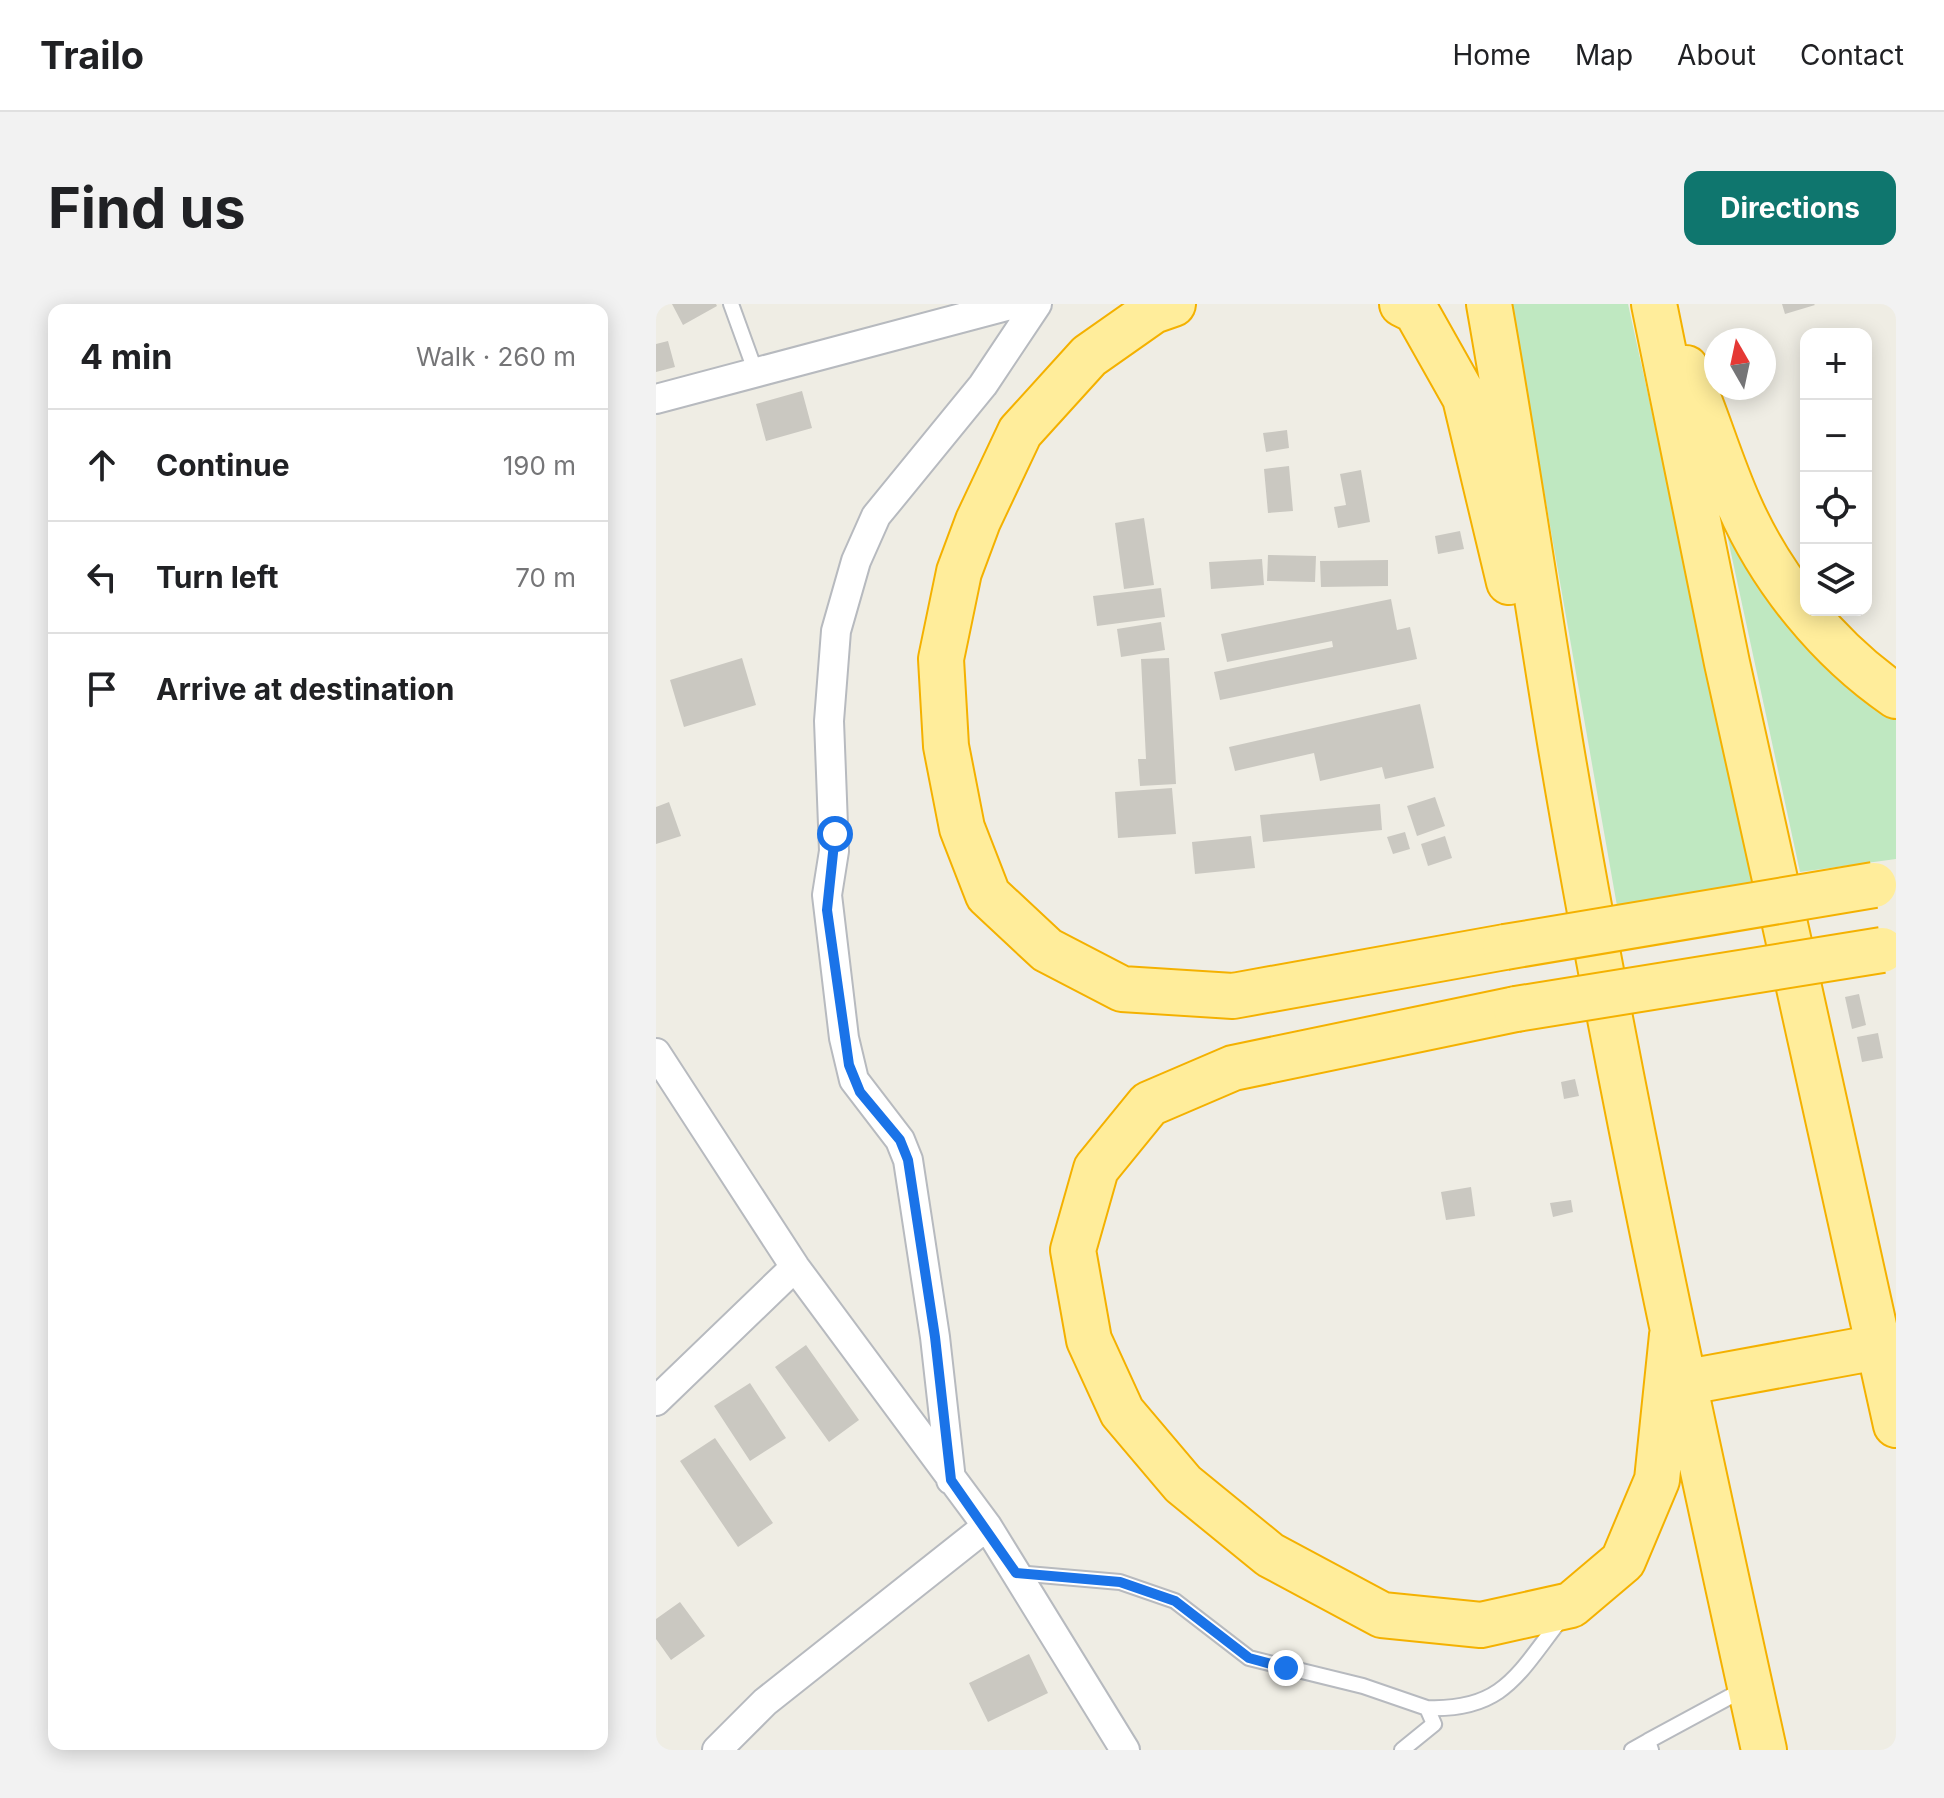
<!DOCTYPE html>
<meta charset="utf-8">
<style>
:root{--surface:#fff;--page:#f2f2f2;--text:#202124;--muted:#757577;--line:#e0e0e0;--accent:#0f766e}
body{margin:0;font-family:Inter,sans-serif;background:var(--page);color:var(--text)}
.controls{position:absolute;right:24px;top:24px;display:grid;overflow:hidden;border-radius:16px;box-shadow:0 4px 20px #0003}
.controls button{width:72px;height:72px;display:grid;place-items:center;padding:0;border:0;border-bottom:2px solid var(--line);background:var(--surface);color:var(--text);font:40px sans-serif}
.compass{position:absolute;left:1048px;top:24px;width:72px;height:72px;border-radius:50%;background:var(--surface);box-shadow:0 4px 20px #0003;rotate:351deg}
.stop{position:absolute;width:24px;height:24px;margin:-18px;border:6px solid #1a73e8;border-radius:50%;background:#fff}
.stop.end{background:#1a73e8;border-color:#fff;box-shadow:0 2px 8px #0008}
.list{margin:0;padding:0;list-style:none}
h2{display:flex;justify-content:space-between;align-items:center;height:104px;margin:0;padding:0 32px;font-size:34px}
h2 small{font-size:26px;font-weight:400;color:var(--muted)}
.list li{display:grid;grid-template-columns:52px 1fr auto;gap:24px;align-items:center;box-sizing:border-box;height:112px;padding:0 32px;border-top:2px solid var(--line)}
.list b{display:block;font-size:30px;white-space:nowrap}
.list em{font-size:26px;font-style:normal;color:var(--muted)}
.icon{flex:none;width:44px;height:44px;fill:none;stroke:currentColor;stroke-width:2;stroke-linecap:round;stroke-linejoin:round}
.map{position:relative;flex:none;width:1240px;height:1446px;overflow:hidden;border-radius:16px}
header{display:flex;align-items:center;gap:48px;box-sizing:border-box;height:112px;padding:0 40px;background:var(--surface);border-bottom:2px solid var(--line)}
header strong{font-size:38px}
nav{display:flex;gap:44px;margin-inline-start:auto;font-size:28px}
.intro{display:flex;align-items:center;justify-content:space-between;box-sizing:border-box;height:192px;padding:0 48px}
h1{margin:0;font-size:56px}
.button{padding:20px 36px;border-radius:16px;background:var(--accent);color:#fff;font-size:28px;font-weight:700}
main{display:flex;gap:48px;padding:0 48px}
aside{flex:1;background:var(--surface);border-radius:16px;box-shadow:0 4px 20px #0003}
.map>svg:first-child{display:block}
</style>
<header>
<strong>Trailo</strong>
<nav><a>Home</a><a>Map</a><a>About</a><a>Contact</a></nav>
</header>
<div class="intro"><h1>Find us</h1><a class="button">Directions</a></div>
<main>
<aside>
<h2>4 min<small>Walk · 260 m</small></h2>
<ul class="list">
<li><svg class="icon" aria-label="ahead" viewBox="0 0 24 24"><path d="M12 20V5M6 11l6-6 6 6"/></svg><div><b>Continue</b></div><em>190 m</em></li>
<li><svg class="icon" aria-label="left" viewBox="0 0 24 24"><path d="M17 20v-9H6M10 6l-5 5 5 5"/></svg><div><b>Turn left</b></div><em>70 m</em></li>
<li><svg class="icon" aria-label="arrive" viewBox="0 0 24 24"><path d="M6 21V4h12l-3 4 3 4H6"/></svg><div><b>Arrive at destination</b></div></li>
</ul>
</aside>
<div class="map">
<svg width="1240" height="1446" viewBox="0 0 1240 1446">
<rect width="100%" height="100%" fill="#efede4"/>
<path fill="#bfe8c1" d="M 855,0 L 972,0 L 1100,579 L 961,602 Z
M 1070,226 L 1240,413 L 1240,555 L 1144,568 Z"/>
<path fill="#cac8c1" d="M 16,0 L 60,0 L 61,2 L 27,21 Z
M 1126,0 L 1158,0 L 1159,1 L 1129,10 Z
M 12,37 L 19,63 L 0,68 L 0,40 Z
M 146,87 L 156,124 L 110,137 L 100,100 Z
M 631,126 L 633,144 L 610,148 L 607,129 Z
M 633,162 L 637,207 L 612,209 L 608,165 Z
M 705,166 L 714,218 L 682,224 L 678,203 L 690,201 L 684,170 Z
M 488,214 L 498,281 L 468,285 L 459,219 Z
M 804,227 L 808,245 L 782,250 L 779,232 Z
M 612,251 L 660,252 L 659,278 L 611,277 Z
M 606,255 L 608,281 L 555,285 L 553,258 Z
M 732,256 L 732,282 L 665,283 L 664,257 Z
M 505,284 L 509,313 L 441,322 L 437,292 Z
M 735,295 L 741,326 L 754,323 L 761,355 L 564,396 L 558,368 L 677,343 L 676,337 L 571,358 L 565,330 Z
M 505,318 L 509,346 L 465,353 L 461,325 Z
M 86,354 L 100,401 L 28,423 L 14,376 Z
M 513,354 L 520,480 L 484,482 L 482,455 L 490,455 L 485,355 Z
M 764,400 L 778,464 L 729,475 L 726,463 L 664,477 L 658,449 L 579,467 L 573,443 Z
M 516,484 L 520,530 L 462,534 L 459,488 Z
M 779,493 L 789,522 L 761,532 L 751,502 Z
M 13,498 L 25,532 L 0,540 L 0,503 Z
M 724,500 L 726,526 L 607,538 L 604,511 Z
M 749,528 L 754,545 L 737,550 L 731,533 Z
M 595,532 L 599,564 L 539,570 L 536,538 Z
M 789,532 L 796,554 L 772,562 L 765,540 Z
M 1203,690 L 1210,721 L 1196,725 L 1189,693 Z
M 1222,729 L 1227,754 L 1206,758 L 1201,733 Z
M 919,775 L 923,792 L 908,795 L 905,778 Z
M 815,883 L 819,912 L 790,916 L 785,888 Z
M 915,896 L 917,908 L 897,913 L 894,899 Z
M 150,1041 L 203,1116 L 173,1138 L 119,1063 Z
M 94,1079 L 130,1134 L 94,1157 L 58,1102 Z
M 59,1134 L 117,1219 L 82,1243 L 24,1157 Z
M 24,1298 L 49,1332 L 15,1356 L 0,1335 L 0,1315 Z
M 373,1350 L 392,1389 L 332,1418 L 313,1379 Z"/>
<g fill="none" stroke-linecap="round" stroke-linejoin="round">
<defs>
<path id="service" d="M 75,0 L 100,69
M 360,1269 L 464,1278 L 519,1297 L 593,1354 L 707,1382 L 771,1404 L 778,1420 L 746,1446
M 771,1404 C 847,1407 862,1370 905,1315
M 976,1446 L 992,1437
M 995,1446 L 992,1437 L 1090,1384"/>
<path id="minor" d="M 0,95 L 358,0
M 0,749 L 139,963 L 331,1222 L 469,1446
M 0,1097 L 139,963
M 295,1176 L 279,1033 L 252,856 L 244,836 L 198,776 L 188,734 L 171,591 L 178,547 L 173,417 L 180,327 L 200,257 L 220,212 L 327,81 L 381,0
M 61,1446 L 109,1398 L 331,1222"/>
<path id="trunk" d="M 517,0 L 497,7 L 433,52 L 364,128 L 322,217 L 303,268 L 285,355 L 290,442 L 306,524 L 332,591 L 391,646 L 466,685 L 577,692 L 849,643
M 746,0 L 760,7 L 809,94 L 853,278
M 833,0 C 859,146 880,292 904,438 C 961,776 1034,1111 1108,1446
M 998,0 L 1071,359 L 1240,1121
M 1030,64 C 1050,109 1063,156 1083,201 C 1116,276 1173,346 1240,392
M 860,705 L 577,764 L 493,800 L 440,865 L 417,946 L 433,1036 L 466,1108 L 527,1180 L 614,1251 L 726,1311 L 825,1321 L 915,1301 L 967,1257 L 1001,1176 L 1016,1031
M 1026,1079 L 1222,1043"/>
</defs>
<use href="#service" stroke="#b7babf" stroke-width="18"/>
<use href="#minor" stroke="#b7babf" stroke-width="32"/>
<use href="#trunk" stroke="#f4b100" stroke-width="48"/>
<use href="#service" stroke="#fff" stroke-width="14"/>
<use href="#minor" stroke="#fff" stroke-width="28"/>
<use href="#trunk" stroke="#ffed9b" stroke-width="44"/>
<defs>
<path id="trunk-bridge" d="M 849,643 L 1218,581
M 860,705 L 1226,646"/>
</defs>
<use href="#trunk-bridge" stroke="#f4b100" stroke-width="48" stroke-linecap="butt"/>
<use href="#trunk-bridge" stroke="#ffed9b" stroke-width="44"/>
</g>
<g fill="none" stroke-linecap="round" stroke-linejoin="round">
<path stroke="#1a73e8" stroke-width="10" d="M 179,530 L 171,606 L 193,761 L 204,788 L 244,836 L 252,856 L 279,1033 L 295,1176 L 360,1269 L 464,1278 L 519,1297 L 593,1354 L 630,1364"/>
</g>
</svg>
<div class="controls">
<button>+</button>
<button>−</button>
<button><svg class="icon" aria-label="locate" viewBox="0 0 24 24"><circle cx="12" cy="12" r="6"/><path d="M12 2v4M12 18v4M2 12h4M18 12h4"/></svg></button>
<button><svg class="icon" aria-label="layers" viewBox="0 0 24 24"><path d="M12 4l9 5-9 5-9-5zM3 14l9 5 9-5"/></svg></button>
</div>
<svg class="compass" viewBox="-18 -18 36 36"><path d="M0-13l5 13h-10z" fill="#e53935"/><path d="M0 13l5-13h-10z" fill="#757577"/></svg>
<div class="stop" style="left:179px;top:530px"></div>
<div class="stop end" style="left:630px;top:1364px"></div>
</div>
</main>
